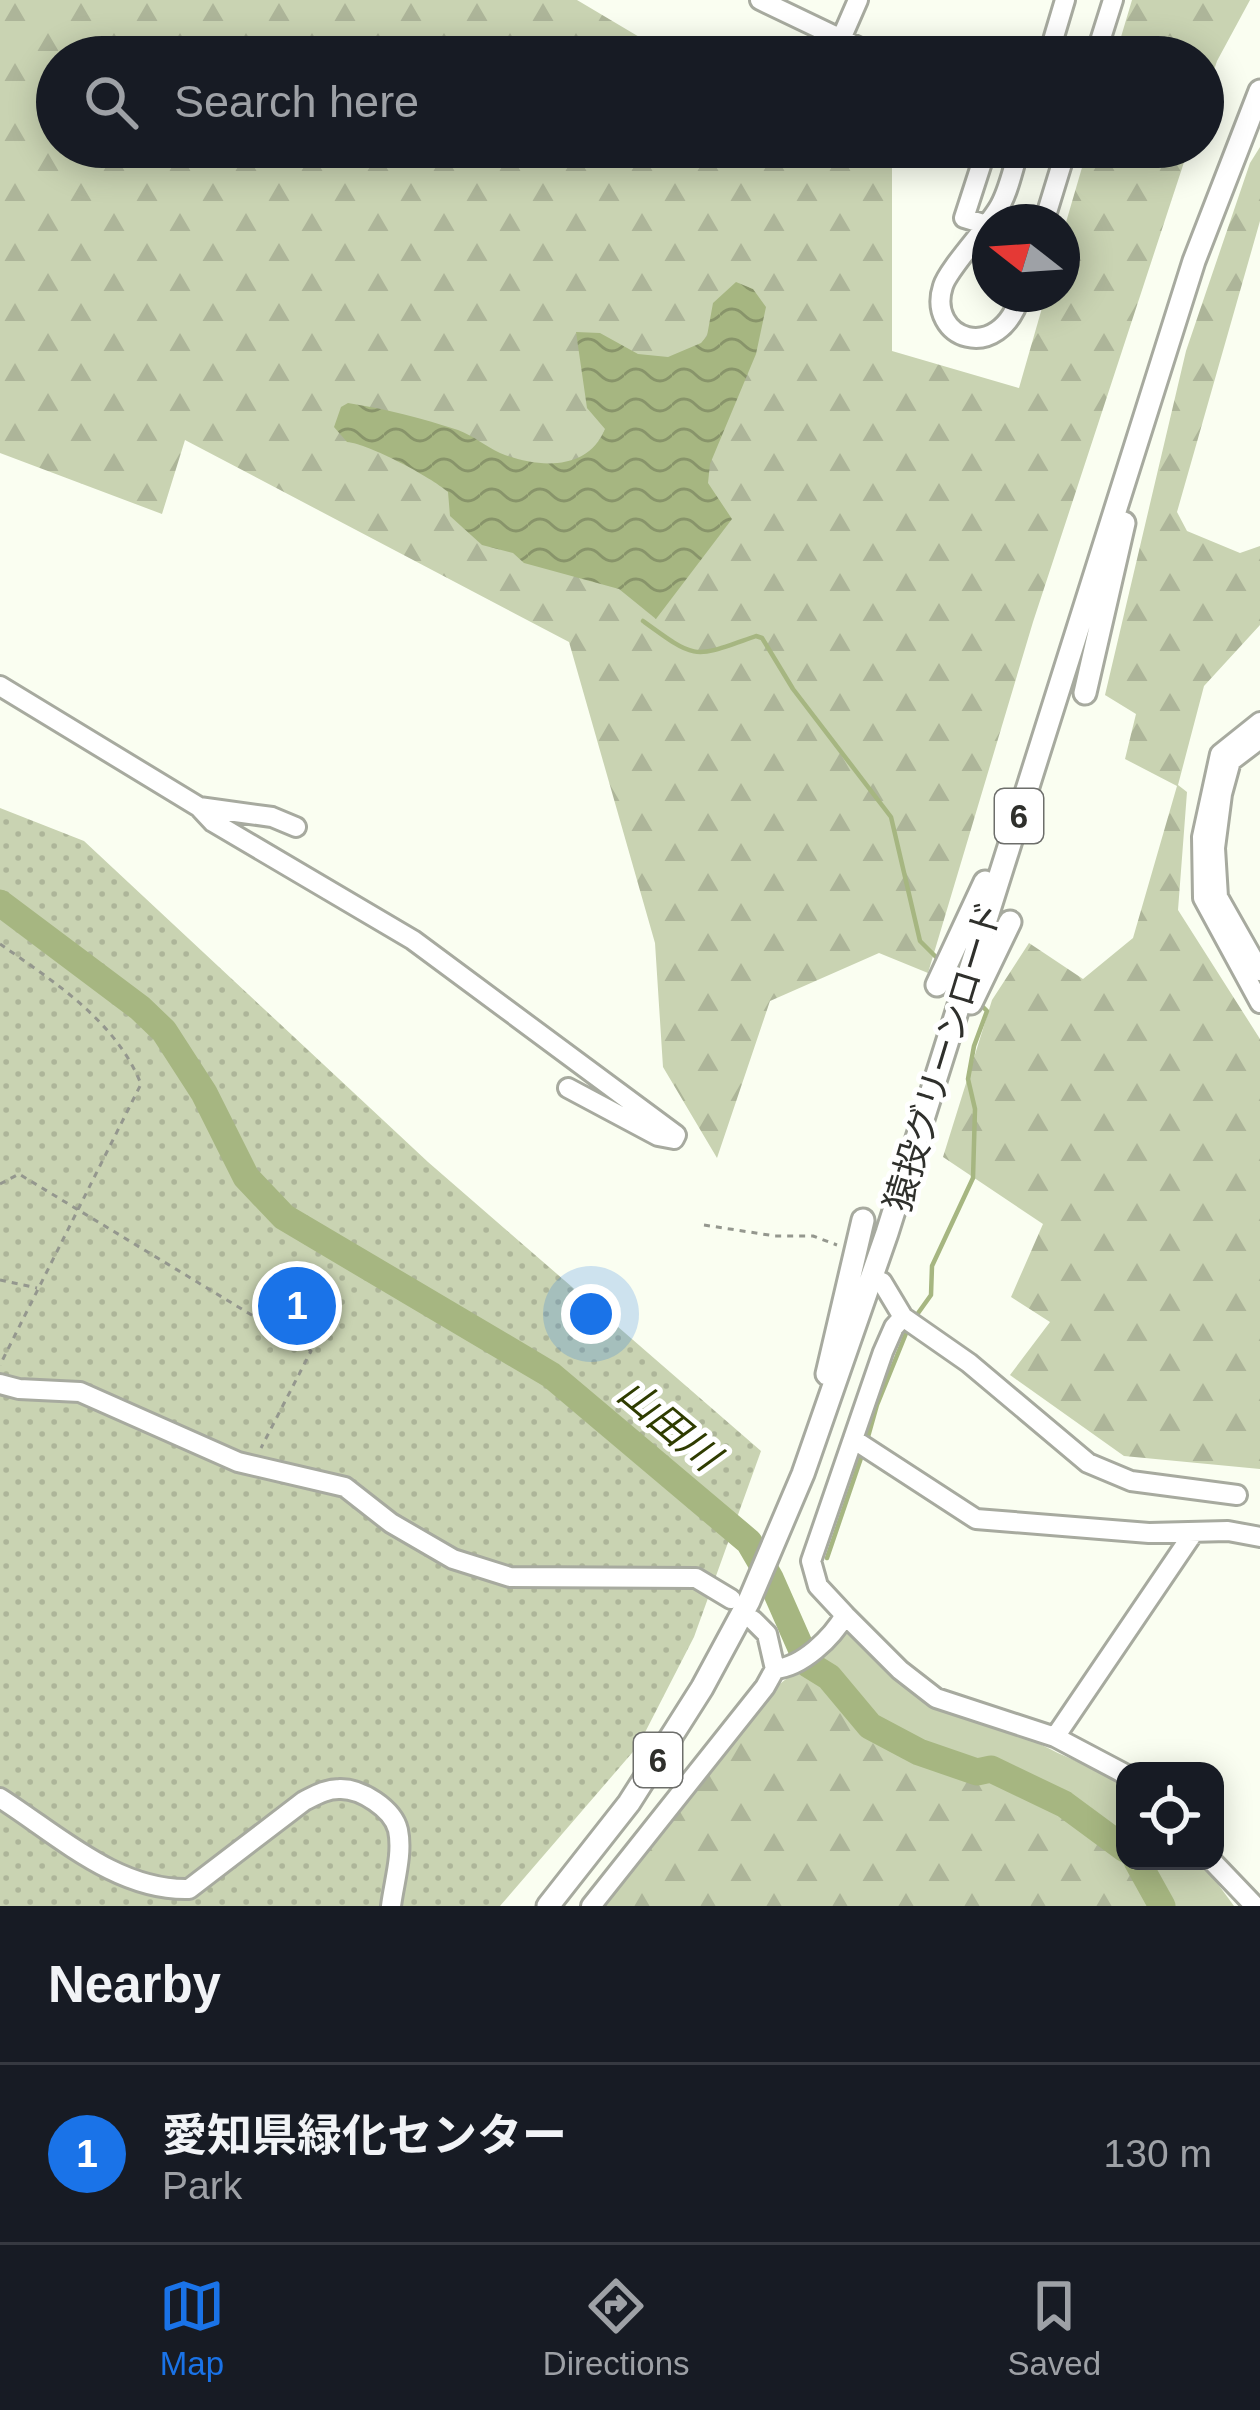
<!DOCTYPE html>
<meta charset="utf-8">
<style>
:root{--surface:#171b24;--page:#20242c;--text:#f1f3f6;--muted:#9ea1a6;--line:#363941;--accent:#1a73e8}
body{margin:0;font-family:Helvetica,"Noto Sans JP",sans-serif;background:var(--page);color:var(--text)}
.controls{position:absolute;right:36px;bottom:36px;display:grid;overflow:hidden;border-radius:24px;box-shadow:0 6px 30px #0003}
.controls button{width:108px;height:108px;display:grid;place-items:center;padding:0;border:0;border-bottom:3px solid var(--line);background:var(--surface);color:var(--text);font:60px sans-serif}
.compass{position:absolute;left:972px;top:204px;width:108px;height:108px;border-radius:50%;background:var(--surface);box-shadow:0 6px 30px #0003;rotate:287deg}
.you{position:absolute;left:591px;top:1314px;width:42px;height:42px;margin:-30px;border:9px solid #fff;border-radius:50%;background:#1a73e8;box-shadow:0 0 0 18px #1a73e833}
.badge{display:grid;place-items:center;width:78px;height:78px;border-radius:50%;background:var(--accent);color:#fff;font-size:39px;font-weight:700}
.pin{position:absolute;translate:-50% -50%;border:6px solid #fff;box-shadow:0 3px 12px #0006}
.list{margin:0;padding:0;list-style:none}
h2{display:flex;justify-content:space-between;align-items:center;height:156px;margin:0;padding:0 48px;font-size:51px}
h2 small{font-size:39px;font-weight:400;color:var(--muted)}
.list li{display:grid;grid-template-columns:78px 1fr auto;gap:36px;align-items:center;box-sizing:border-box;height:180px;padding:0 48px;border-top:3px solid var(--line)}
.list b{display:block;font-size:45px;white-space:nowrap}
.list p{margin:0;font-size:39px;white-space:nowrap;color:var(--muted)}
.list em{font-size:39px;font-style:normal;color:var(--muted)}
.icon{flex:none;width:66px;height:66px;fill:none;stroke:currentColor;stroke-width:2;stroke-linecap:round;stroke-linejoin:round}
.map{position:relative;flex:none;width:1260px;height:1906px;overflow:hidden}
.search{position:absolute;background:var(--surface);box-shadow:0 6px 30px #0003;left:36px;right:36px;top:36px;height:132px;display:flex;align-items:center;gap:30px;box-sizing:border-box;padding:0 42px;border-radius:66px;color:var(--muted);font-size:45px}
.sheet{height:336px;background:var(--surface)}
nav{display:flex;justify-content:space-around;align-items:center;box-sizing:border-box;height:168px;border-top:3px solid var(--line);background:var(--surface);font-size:33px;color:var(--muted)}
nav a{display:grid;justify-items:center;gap:6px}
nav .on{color:var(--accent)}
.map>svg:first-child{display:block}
</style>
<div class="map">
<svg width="1260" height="1906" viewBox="0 0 1260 1906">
<defs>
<pattern id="forest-firs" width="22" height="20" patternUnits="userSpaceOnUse" patternTransform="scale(3)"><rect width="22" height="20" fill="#c9d3b2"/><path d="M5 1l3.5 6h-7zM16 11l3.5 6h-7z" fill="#adb599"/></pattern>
<pattern id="park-dots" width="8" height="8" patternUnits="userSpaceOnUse" patternTransform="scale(3)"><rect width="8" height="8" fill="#c9d3b2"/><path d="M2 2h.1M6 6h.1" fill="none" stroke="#adb599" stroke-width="1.8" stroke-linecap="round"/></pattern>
<pattern id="water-waves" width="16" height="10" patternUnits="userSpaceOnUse" patternTransform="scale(3)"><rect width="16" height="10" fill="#a6b681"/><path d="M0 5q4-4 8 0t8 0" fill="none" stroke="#88946a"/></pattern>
</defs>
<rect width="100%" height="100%" fill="#fafef1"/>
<path fill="#c9d3b2" d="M 847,1629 C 904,1682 981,1714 1050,1749 C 1074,1762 1105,1769 1125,1788 L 1125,1861 L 1201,1861 L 1234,1906 L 784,1906 L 795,1672 Z"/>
<path fill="url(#forest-firs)" d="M 0,0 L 577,0 L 673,57 L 57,57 L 57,147 L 892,147 L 892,351 L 1019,388 L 1046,294 L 1062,294 L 1062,236 L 1088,147 L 1189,147 L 1033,622 L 928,973 L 879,953 L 770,1001 L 717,1158 L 663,1067 L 655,943 L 569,642 L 185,440 L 162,514 L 0,453 Z
M 1132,0 L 1250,0 L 1217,61 L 1203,103 L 1203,57 L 1115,57 Z
M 1260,147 L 1260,221 L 1177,512 L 1187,531 L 1240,553 L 1260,546 L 1260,625 L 1204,686 L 1178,785 L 1187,792 L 1178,910 L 1260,1039 L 1260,1469 L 1124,1456 L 1010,1375 L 1050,1322 L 1011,1297 L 1043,1224 L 943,1157 L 992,1000 L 1029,943 L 1083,979 L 1133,938 L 1177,786 L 1125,759 L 1136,714 L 1105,695 L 1186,351 L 1250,163 Z
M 795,1672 L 813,1684 L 825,1685 L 859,1725 L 910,1753 L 976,1777 L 993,1774 L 1085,1823 L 1115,1849 L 1124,1862 L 1135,1866 L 1159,1906 L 602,1906 L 776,1687 Z"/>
<path fill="url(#park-dots)" d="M 0,808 L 84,841 L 428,1162 L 761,1451 L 694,1637 L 638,1746 L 500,1906 L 0,1906 Z"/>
<path fill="url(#water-waves)" d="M 736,282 L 753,289 L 766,307 L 756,354 L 710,464 L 708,483 L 732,519 L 656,619 L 619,589 L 524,563 L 513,553 L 482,545 L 450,516 L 448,492 C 431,477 369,444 347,442 L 334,427 L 341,407 L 348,403 C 386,409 421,418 458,430 C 474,436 485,446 500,453 C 536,468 588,472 605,429 L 587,408 L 576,332 L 600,333 L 638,354 L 668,357 L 701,343 L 707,336 L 713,303 Z"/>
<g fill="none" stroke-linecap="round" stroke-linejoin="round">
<path stroke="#a6b681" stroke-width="4.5" d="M 643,621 C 698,661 693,658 756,636 L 762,638 L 793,689 L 891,817 L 920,941 L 941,962
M 916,1316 L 931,1295 L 932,1266 L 973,1178 L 975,1109 L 968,1079 L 974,1046 L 987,1011 L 977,1001
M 866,1444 L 877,1405 L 909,1326
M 827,1558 L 862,1455"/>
<path stroke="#a6b681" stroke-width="27" d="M 0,903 L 140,1008 L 164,1031 L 204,1093 L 246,1177 L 284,1217 L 551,1375 L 749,1542 L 770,1578 L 808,1664 L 829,1677 L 870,1726 L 919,1752 L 977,1772 L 991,1769 L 1064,1804 L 1125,1849
M 1137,1861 L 1162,1906"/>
<defs>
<path id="minor" d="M 760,0 L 879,57
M 841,39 L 858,0
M 1048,57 L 1065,0
M 1095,57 L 1113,0
M 987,147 L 964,218 L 987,225
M 1020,147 C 1013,167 1009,192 998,209 C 986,229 948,269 943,286 C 926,338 999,367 1021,294
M 1044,222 L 1067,147
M 0,686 L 199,807 L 213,822 L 413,940 L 676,1135 L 674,1139 L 658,1136 L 568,1088
M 1260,722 L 1220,754 L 1202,837 L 1203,898 L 1260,1003
M 1260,739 L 1231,761 L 1222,794 L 1215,848 L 1218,897 L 1260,971
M 199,807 L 272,817 L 296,827
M 882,1282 L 903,1317 L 969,1363 L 1088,1463 L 1131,1481 L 1237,1495
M 903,1317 L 894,1327 L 883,1352 L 811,1561 L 818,1586 L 845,1615 L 900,1670 L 936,1698 L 1055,1737 L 1125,1774
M 0,1384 L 19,1389 L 80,1392 L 238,1462 L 345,1487 L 391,1523 L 453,1559 L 510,1577 L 696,1578 L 731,1599
M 853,1439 L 976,1519 L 1149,1533 L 1228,1531 L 1260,1537
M 775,1669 C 802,1667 832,1638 845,1615
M 1055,1737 L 1194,1532
M 0,1798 C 58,1835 117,1891 189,1889 L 304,1801 C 316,1795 326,1789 339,1789 C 361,1788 393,1809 398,1830 C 403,1854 394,1882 391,1906
M 1212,1861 L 1255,1906
M 591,1906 L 765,1687 L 775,1669 L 767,1634 L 753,1620"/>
<path id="major" d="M 1085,693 L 1124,523
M 937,985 L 985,882
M 971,1003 L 1010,922
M 827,1374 L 863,1220
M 548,1906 L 629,1803 L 702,1688 L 749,1601 L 803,1474 L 887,1233 L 1194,261 L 1260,91"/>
</defs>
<use href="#minor" stroke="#a7aa9f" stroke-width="24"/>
<use href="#major" stroke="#a7aa9f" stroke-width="27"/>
<path stroke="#94978e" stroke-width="3" stroke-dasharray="6 6" stroke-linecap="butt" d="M 0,944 C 53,981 116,1021 141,1084 L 0,1365
M 0,1184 L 19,1174 L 311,1351 L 261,1448
M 704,1225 L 775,1236 L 813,1236 L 837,1245
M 0,1280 L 37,1288"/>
<use href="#minor" stroke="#fff" stroke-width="18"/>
<use href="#major" stroke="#fff" stroke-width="21"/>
</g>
<g text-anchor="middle" stroke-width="10" stroke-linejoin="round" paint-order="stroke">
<g fill="#fff" stroke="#6d6e6b" stroke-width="3">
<rect x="995" y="789" width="48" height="54" rx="9"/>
<rect x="634" y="1733" width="48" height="54" rx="9"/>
</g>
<g font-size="33" font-weight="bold" fill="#2f302c">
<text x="1019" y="828">6</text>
<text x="658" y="1772">6</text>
</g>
<g font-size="36" fill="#2f302c" stroke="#fff">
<text transform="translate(943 1056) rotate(-73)" y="13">猿投グリーンロード</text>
</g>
<g font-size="39" font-style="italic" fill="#2f3c00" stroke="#fff">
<text transform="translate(669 1424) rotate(40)" y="14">山田川</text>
</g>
</g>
</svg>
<div class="controls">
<button><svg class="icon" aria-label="locate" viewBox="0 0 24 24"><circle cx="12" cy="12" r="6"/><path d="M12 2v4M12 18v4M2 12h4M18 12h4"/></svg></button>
</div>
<svg class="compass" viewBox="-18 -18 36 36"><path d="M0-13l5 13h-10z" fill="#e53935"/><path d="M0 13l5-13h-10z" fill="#9ea1a6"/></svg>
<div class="you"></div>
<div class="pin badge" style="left:297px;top:1306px">1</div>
<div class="search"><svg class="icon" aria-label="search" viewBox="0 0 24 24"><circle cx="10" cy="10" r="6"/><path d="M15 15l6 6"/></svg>Search here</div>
</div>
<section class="sheet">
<h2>Nearby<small></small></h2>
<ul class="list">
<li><span class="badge">1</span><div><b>愛知県緑化センター</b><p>Park</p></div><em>130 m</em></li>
</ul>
</section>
<nav>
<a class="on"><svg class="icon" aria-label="map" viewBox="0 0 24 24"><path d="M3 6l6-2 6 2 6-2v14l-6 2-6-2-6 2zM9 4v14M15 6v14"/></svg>Map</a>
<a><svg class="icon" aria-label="directions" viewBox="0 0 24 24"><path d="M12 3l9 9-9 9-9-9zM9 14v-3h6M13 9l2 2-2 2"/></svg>Directions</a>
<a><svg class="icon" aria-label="saved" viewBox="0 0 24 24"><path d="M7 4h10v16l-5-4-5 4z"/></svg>Saved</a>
</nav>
